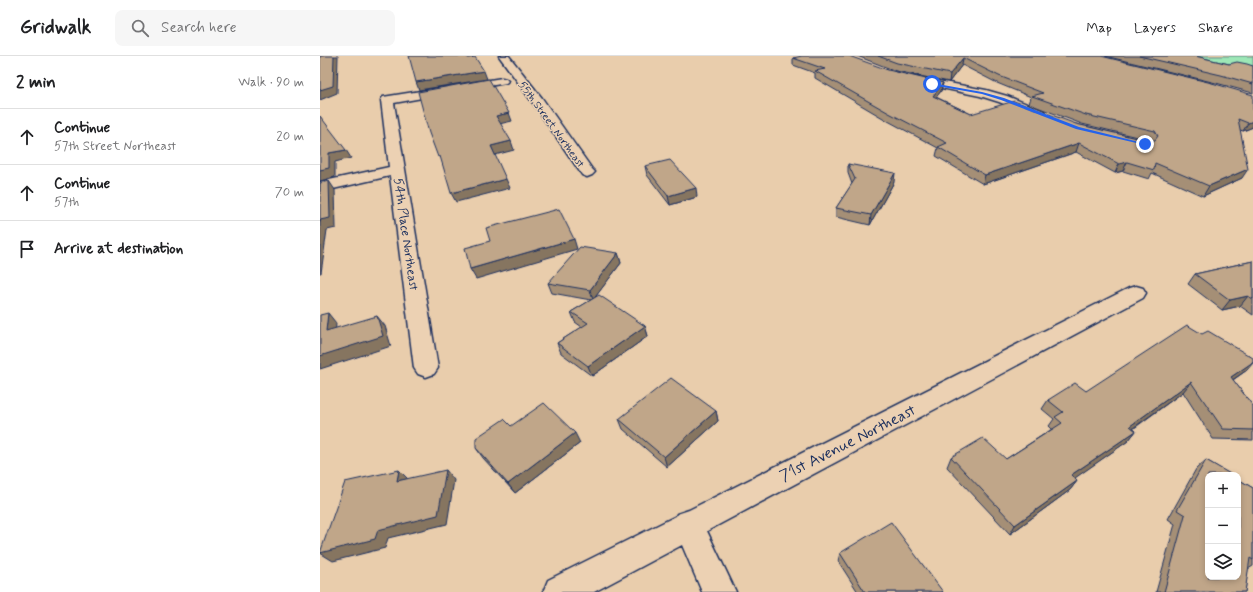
<!DOCTYPE html>
<meta charset="utf-8">
<style>
:root{--surface:#fff;--page:#f6f6f6;--text:#202124;--muted:#757577;--line:#e0e0e0}
body{margin:0;font-family:Mynerve,sans-serif;background:var(--page);color:var(--text)}
.controls{position:absolute;right:12px;bottom:12px;display:grid;overflow:hidden;border-radius:8px;box-shadow:0 2px 6px #0003}
.controls button{width:36px;height:36px;display:grid;place-items:center;padding:0;border:0;border-bottom:1px solid var(--line);background:var(--surface);color:var(--text);font:20px sans-serif}
.stop{position:absolute;width:12px;height:12px;margin:-9px;border:3px solid #2563eb;border-radius:50%;background:#fff}
.stop.end{background:#2563eb;border-color:#fff;box-shadow:0 1px 4px #0008}
.list{margin:0;padding:0;list-style:none}
h2{display:flex;justify-content:space-between;align-items:center;height:52px;margin:0;padding:0 16px;font-size:17px}
h2 small{font-size:13px;font-weight:400;color:var(--muted)}
.list li{display:grid;grid-template-columns:26px 1fr auto;gap:12px;align-items:center;box-sizing:border-box;height:56px;padding:0 16px;border-top:1px solid var(--line)}
.list b{display:block;font-size:15px;white-space:nowrap}
.list p{margin:0;font-size:13px;white-space:nowrap;color:var(--muted)}
.list em{font-size:13px;font-style:normal;color:var(--muted)}
.icon{flex:none;width:22px;height:22px;fill:none;stroke:currentColor;stroke-width:2;stroke-linecap:round;stroke-linejoin:round}
.map{position:relative;flex:none;width:933px;height:536px;overflow:hidden}
header{display:flex;align-items:center;gap:24px;box-sizing:border-box;height:56px;padding:0 20px;background:var(--surface);border-bottom:1px solid var(--line)}
header strong{font-size:19px}
nav{display:flex;gap:22px;margin-inline-start:auto;font-size:14px}
.search{width:280px;height:36px;background:var(--page);display:flex;align-items:center;gap:10px;box-sizing:border-box;padding:0 14px;border-radius:8px;color:var(--muted);font-size:15px}
main{display:flex}
aside{flex:1;background:var(--surface)}
.map>svg:first-child{display:block}
</style>
<header>
<strong>Gridwalk</strong>
<div class="search"><svg class="icon" aria-label="search" viewBox="0 0 24 24"><circle cx="10" cy="10" r="6"/><path d="M15 15l6 6"/></svg>Search here</div>
<nav><a>Map</a><a>Layers</a><a>Share</a></nav>
</header>
<main>
<aside>
<h2>2 min<small>Walk · 90 m</small></h2>
<ul class="list">
<li><svg class="icon" aria-label="ahead" viewBox="0 0 24 24"><path d="M12 20V5M6 11l6-6 6 6"/></svg><div><b>Continue</b><p>57th Street Northeast</p></div><em>20 m</em></li>
<li><svg class="icon" aria-label="ahead" viewBox="0 0 24 24"><path d="M12 20V5M6 11l6-6 6 6"/></svg><div><b>Continue</b><p>57th</p></div><em>70 m</em></li>
<li><svg class="icon" aria-label="arrive" viewBox="0 0 24 24"><path d="M6 21V4h12l-3 4 3 4H6"/></svg><div><b>Arrive at destination</b></div></li>
</ul>
</aside>
<div class="map">
<svg width="933" height="536" viewBox="0 0 933 536">
<rect width="100%" height="100%" fill="#e9cdac"/>
<filter id="ink" filterUnits="userSpaceOnUse"><feTurbulence type="fractalNoise" baseFrequency=".025" numOctaves="2"/><feDisplacementMap in="SourceGraphic" scale="8" xChannelSelector="R" yChannelSelector="G"/><feConvolveMatrix kernelMatrix="1 2 1 2 8 2 1 2 1" color-interpolation-filters="sRGB"/></filter>
<g filter="url(#ink)">
<path fill="#9de7b6" stroke="#5c8b8a" d="M 862,0 L 933,0 L 933,13 L 876,21 L 837,13 L 868,3 Z"/>
<g fill="none" stroke-linecap="round" stroke-linejoin="round">
<defs>
<path id="minor" d="M 179,0 L 189,0 L 222,42 L 272,113 L 275,116 L 272,119 L 267,121 L 262,119 L 213,47 Z
M 592,20 L 666,34 L 687,40 L 724,55 L 725,58 L 724,61 L 719,62 L 679,46 L 660,40 L 588,25 L 586,23 L 588,21 Z
M 182,22 L 186,23 L 188,25 L 186,27 L 74,47 L 118,312 L 114,318 L 106,321 L 98,318 L 94,312 L 70,120 L 0,136 L 0,126 L 69,111 L 61,44 L 63,41 Z
M 816,230 L 823,232 L 826,237 L 823,242 L 387,475 L 416,536 L 382,536 L 362,489 L 274,536 L 223,536 L 228,524 L 356,460 L 357,458 L 369,454 L 809,232 Z"/>
</defs>
<use href="#minor" stroke="#1b2f5e" stroke-width="3"/>
<use href="#minor" fill="#ecd1b3" fill-rule="evenodd"/>
</g>
<path fill="#a58f76" stroke="#1b2f5e" d="M 537,0 L 781,0 L 892,27 L 933,71 L 923,75 L 920,74 L 922,122 L 883,140 L 832,117 L 829,123 L 803,115 L 795,117 L 756,96 L 663,128 L 616,100 L 618,92 L 568,65 L 495,22 L 495,17 L 473,9 L 473,2 L 568,14 L 623,27 L 621,35 L 616,41 L 651,58 L 756,68 L 829,85 L 831,84 L 830,84 L 762,68 L 709,48 L 711,41 L 677,27 L 642,9 L 629,26 L 576,15 Z
M 785,0 L 875,0 L 909,8 L 933,10 L 933,37 L 896,27 Z
M 528,108 L 574,126 L 550,169 L 516,161 L 516,152 L 532,128 L 528,117 Z
M 325,110 L 377,141 L 350,149 L 327,119 Z
M 298,197 L 301,207 L 275,241 L 325,270 L 328,280 L 272,320 L 241,297 L 237,287 L 262,271 L 255,266 L 251,256 L 271,244 L 232,237 L 228,227 Z
M 933,205 L 933,259 L 920,250 L 902,254 L 868,228 L 875,218 Z
M 927,314 L 913,324 L 933,350 L 933,384 L 893,383 L 863,336 L 813,373 L 816,375 L 808,385 L 754,422 L 757,425 L 750,434 L 690,478 L 627,411 L 631,401 L 686,403 L 732,373 L 729,370 L 734,363 L 722,353 L 728,344 L 766,335 Z
M 396,355 L 398,365 L 347,411 L 303,373 L 299,363 Z
M 191,370 L 260,387 L 195,437 L 163,402 L 156,392 Z
M 886,404 L 933,432 L 933,510 L 928,513 L 925,536 L 836,536 L 855,468 L 848,463 L 876,413 Z
M 520,497 L 623,536 L 538,536 L 518,505 Z"/>
<path fill="#867460" stroke="#1b2f5e" d="M 14,0 L 18,0 L 17,37 L 0,44 L 0,34 Z
M 643,2 L 642,9 L 629,26 L 630,18 Z
M 164,15 L 167,23 L 99,34 L 96,26 Z
M 623,27 L 621,35 L 611,48 L 613,40 Z
M 189,57 L 192,65 L 179,68 L 176,60 Z
M 933,65 L 933,71 L 923,75 L 928,67 Z
M 191,85 L 194,94 L 175,99 L 171,90 Z
M 759,87 L 756,96 L 663,128 L 665,119 Z
M 26,94 L 31,102 L 15,106 L 15,121 L 0,125 L 0,114 L 9,97 Z
M 807,106 L 803,115 L 795,117 L 799,108 Z
M 928,113 L 922,122 L 883,140 L 889,130 Z
M 575,117 L 574,126 L 550,169 L 551,159 Z
M 186,123 L 190,132 L 136,146 L 131,137 Z
M 9,125 L 15,134 L 16,172 L 7,174 L 1,217 L 0,217 L 0,166 Z
M 376,132 L 377,141 L 350,149 L 348,140 Z
M 254,183 L 257,193 L 156,223 L 150,213 Z
M 298,197 L 301,207 L 273,244 L 270,234 Z
M 928,240 L 920,250 L 902,254 L 910,244 Z
M 8,257 L 16,267 L 15,285 L 6,275 Z
M 57,260 L 65,270 L 71,290 L 0,313 L 0,300 Z
M 325,270 L 328,280 L 272,320 L 268,310 Z
M 933,306 L 933,307 L 927,314 L 902,331 L 911,321 Z
M 871,326 L 863,336 L 802,380 L 810,370 Z
M 396,355 L 398,365 L 347,411 L 344,401 Z
M 816,375 L 808,385 L 745,429 L 751,419 Z
M 255,377 L 260,387 L 195,437 L 188,428 Z
M 79,414 L 88,423 L 77,425 Z
M 126,414 L 134,424 L 127,468 L 68,482 L 65,492 L 13,505 L 0,497 Z
M 757,425 L 750,434 L 690,478 L 695,469 Z"/>
<path fill="#c0a689" stroke="#1b2f5e" d="M 0,0 L 14,0 L 13,30 L 0,34 Z
M 89,0 L 146,0 L 148,2 L 155,1 L 164,15 L 96,26 Z
M 482,0 L 529,0 L 568,14 L 623,27 L 613,40 L 651,58 L 694,45 L 756,68 L 829,85 L 835,84 L 838,80 L 835,75 L 766,59 L 712,40 L 723,37 L 679,20 L 643,2 L 630,18 L 577,7 L 558,0 L 781,0 L 892,27 L 933,39 L 933,65 L 928,67 L 918,63 L 928,113 L 889,130 L 835,107 L 834,114 L 807,106 L 799,108 L 759,87 L 665,119 L 618,91 L 627,87 L 569,57 L 495,15 L 505,13 L 473,2 Z
M 819,0 L 875,0 L 909,8 L 917,6 L 927,8 L 933,10 L 933,28 L 901,19 Z
M 169,23 L 189,57 L 176,60 L 191,85 L 171,90 L 186,123 L 131,137 L 120,100 L 118,101 L 109,77 L 98,36 Z
M 0,60 L 26,94 L 9,97 L 9,112 L 0,114 Z
M 350,104 L 376,132 L 348,140 L 325,110 Z
M 528,108 L 575,117 L 551,159 L 516,152 L 535,123 Z
M 9,125 L 10,162 L 0,164 L 0,166 L 0,127 Z
M 239,153 L 254,183 L 150,213 L 145,192 L 170,185 L 166,172 Z
M 260,191 L 298,197 L 270,234 L 228,227 Z
M 933,205 L 933,243 L 928,240 L 910,244 L 875,218 Z
M 279,239 L 325,270 L 268,310 L 237,287 L 268,267 L 251,256 Z
M 8,257 L 6,275 L 57,260 L 63,280 L 0,300 L 0,259 Z
M 867,269 L 882,278 L 888,275 L 933,302 L 933,306 L 911,321 L 933,350 L 933,374 L 903,373 L 871,326 L 810,370 L 816,375 L 751,419 L 757,425 L 695,469 L 631,401 L 663,382 L 686,403 L 742,367 L 735,361 L 743,356 L 728,344 L 755,327 L 766,335 Z
M 351,322 L 396,355 L 344,401 L 299,363 Z
M 224,347 L 255,377 L 188,428 L 156,392 L 156,382 L 184,363 L 191,370 Z
M 886,404 L 912,419 L 888,419 L 888,521 L 918,521 L 918,423 L 933,432 L 933,504 L 930,502 L 925,536 L 844,536 L 865,459 L 857,454 Z
M 79,414 L 77,425 L 126,414 L 118,459 L 58,474 L 55,483 L 0,497 L 25,426 Z
M 571,466 L 623,536 L 545,536 L 520,497 Z"/>
</g>
<path fill="#2563eb" d="M 612,27 L 662,36 L 684,42 L 759,71 L 827,88 L 825,89 L 756,73 L 681,44 L 662,38 L 611,29 Z"/>
<g text-anchor="middle" stroke-width="3" stroke-linejoin="round" paint-order="stroke">
<g font-size="11" fill="#1b2f5e" stroke="#ecd1b3">
<text transform="translate(232 68) rotate(54)" y="4">55th Street Northeast</text>
</g>
<g font-size="13" fill="#1b2f5e" stroke="#ecd1b3">
<text transform="translate(87 178) rotate(82)" y="5">54th Place Northeast</text>
</g>
<g font-size="16" fill="#1b2f5e" stroke="#ecd1b3">
<text transform="translate(527 386) rotate(-27)" y="6">71st Avenue Northeast</text>
</g>
</g>
</svg>
<div class="controls">
<button>+</button>
<button>−</button>
<button><svg class="icon" aria-label="layers" viewBox="0 0 24 24"><path d="M12 4l9 5-9 5-9-5zM3 14l9 5 9-5"/></svg></button>
</div>
<div class="stop" style="left:612px;top:28px"></div>
<div class="stop end" style="left:825px;top:88px"></div>
</div>
</main>
